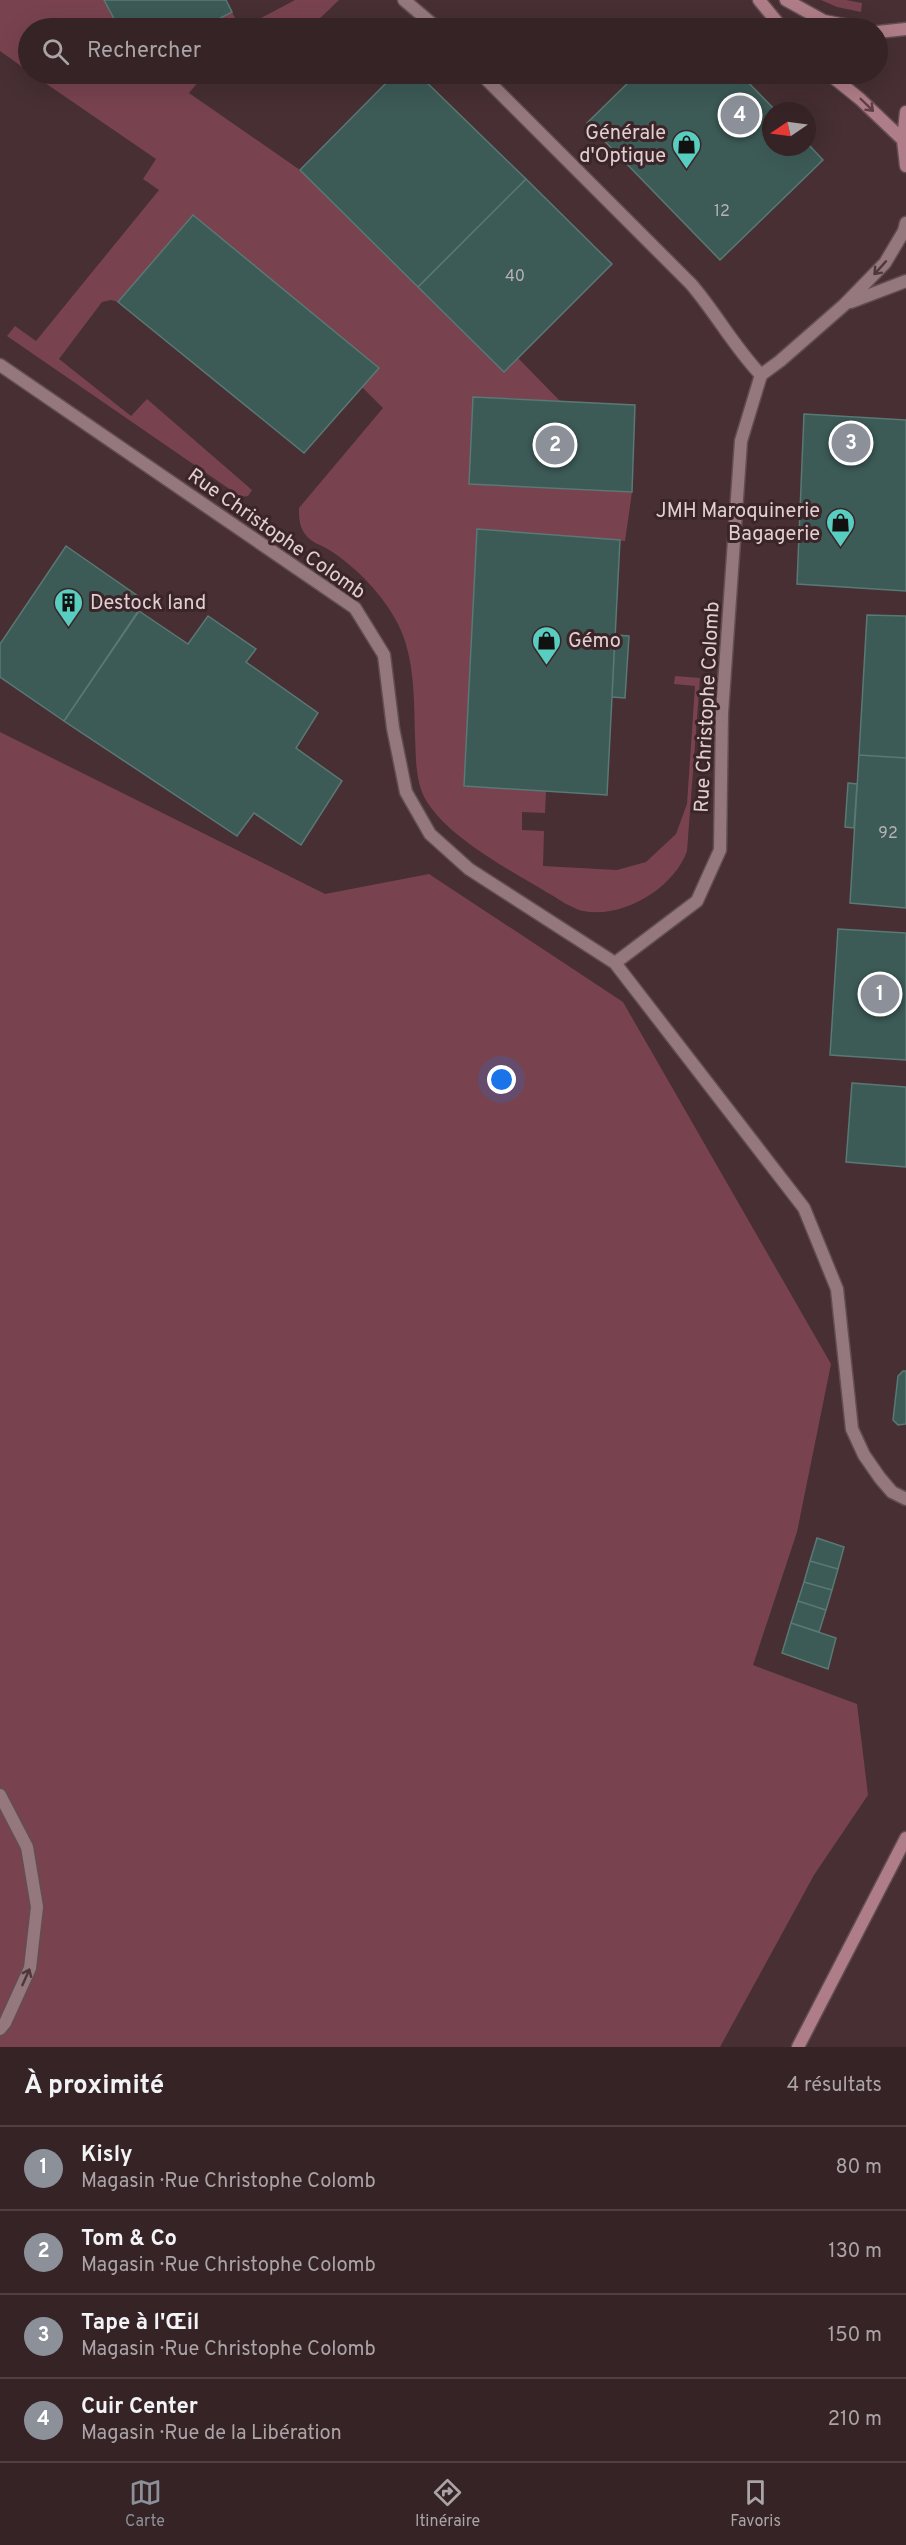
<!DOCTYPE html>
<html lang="fr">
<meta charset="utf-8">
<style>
:root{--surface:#352326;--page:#402f32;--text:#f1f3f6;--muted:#aaa4a7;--line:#4f4043;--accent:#8c9099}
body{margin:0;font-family:Overpass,sans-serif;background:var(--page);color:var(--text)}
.compass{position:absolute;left:762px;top:102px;width:54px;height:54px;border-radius:50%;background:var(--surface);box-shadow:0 6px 24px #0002;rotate:257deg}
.you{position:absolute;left:502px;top:1080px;width:21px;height:21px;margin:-15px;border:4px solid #fff;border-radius:50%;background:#1a73e8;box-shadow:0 0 0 9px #1a73e833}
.badge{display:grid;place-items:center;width:39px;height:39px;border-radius:50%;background:var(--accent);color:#fff;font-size:20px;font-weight:700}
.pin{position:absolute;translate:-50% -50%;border:3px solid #fff;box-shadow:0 2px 6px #0006}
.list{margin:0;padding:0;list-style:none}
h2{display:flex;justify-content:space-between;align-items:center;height:78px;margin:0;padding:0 24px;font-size:26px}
h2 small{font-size:20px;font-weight:400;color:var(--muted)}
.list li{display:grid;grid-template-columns:39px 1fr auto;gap:18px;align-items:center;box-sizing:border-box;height:84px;padding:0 24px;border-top:2px solid var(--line)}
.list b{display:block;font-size:22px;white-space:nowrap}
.list p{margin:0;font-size:20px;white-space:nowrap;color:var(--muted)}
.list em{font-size:20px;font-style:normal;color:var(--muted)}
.icon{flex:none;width:33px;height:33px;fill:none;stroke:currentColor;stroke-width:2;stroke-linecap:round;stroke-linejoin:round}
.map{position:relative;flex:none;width:906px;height:2047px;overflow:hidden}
.search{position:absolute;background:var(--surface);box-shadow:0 6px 24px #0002;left:18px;right:18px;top:18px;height:66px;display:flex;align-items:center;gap:15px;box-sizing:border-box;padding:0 21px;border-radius:33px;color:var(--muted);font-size:22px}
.sheet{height:414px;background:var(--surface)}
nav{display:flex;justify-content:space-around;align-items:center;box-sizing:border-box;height:84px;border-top:2px solid var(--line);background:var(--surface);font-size:16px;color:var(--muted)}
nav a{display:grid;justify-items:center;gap:3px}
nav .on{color:var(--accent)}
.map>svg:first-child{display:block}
</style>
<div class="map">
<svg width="906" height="2047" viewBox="0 0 906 2047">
<rect width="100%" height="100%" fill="#472f33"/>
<path fill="#78434f" d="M 0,0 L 104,0 L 119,28 L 28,28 L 28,71 L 0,51 Z
M 295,0 L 339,0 L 310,28 L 242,28 Z
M 821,0 L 846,0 L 862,3 L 861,12 L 837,7 Z
M 232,12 L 240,28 L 202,28 Z
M 32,74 L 205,74 L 189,93 L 300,170 L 503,371 L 518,358 L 560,401 L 473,397 L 470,484 L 632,492 L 625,541 L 477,529 L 464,786 L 546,791 L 545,813 L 522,812 L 522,830 L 544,831 L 543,866 L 617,870 L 646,862 L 676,834 L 687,804 L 695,686 L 674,684 L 675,676 L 700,678 L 687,851 C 674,888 623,919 583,911 C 577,910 571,906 566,904 C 524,877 454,844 427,802 C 415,783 416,757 415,736 C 414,699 415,658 398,624 C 383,595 358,569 331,551 C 322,545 311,543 305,534 C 299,526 299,517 299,508 L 383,408 L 362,387 L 379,368 L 193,215 L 118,302 L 111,300 L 102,302 L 59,359 L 131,416 L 147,399 L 252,490 L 248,496 L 241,497 L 7,336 L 15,326 L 36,341 L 159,190 L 143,179 L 156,159 Z
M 0,732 L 325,894 L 429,874 L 623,1002 L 831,1364 L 797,1532 L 753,1665 L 857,1704 L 868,1795 L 814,1875 L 720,2047 L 0,2047 Z"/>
<path fill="#3c5a56" stroke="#5a7874" stroke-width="1.5" d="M 104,0 L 226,0 L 232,12 L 202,28 L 119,28 Z
M 395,74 L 418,74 L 526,179 L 418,287 L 300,170 Z
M 637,74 L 740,74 L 776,111 L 771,111 L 771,147 L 807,147 L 807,143 L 823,160 L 720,260 L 587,123 Z
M 526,179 L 612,264 L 504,372 L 418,287 Z
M 193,215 L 379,368 L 304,453 L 118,302 Z
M 473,397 L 635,405 L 632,492 L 469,484 Z
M 804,414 L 906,420 L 906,591 L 797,584 Z
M 477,529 L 620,540 L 607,795 L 464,786 Z
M 66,546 L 145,601 L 64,721 L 0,677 L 0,644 Z
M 139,611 L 188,644 L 208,616 L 256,649 L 246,662 L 318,713 L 296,748 L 342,781 L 301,845 L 254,813 L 237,836 L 64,721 Z
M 867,615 L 906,616 L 906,758 L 859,755 Z
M 615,635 L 629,636 L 625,698 L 612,697 Z
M 859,755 L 906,758 L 906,908 L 850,903 Z
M 848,783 L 857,784 L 854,828 L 845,827 Z
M 838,929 L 906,933 L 906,1060 L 830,1055 Z
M 852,1083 L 906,1087 L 906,1167 L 846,1162 Z
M 903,1371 L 906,1371 L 906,1424 L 898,1425 L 893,1420 L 898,1376 Z
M 817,1538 L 844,1547 L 838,1569 L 810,1561 Z
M 810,1561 L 838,1569 L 832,1590 L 804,1582 Z
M 804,1582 L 832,1590 L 826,1610 L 798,1601 Z
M 798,1601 L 826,1610 L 819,1632 L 791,1623 Z
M 791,1623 L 836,1638 L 828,1669 L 782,1653 Z"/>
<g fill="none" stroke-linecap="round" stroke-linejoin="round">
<defs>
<path id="service" d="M 0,1795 L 27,1847 L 37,1907 L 30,1968 L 5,2023 L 0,2029"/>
<path id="minor" d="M 404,0 L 437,28
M 481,74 L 691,284 C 716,313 734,347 761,375
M 851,302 L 906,281
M 0,365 L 355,608 L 384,655 L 393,728 L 406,792 L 430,834 L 469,869 L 615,963 L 804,1208 L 837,1289 L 852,1429 L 864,1455 L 880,1478 L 892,1492 L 906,1499
M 615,963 L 697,901 L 720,850 L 722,713 L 741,441 L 761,375 L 780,361 L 844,305 L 885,263 L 904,231 L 906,223"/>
<path id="secondary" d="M 759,0 L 782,28
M 786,0 L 824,21 L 861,28
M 878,32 L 906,29
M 829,74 L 860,99 L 903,140
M 906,112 L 903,140 L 906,166
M 798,2047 L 906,1838"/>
</defs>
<use href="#service" stroke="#624e52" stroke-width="15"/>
<use href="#minor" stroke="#624e52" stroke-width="15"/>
<use href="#secondary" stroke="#624e52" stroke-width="15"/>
<use href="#service" stroke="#94787d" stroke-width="12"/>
<use href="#minor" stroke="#94787d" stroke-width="12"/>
<use href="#secondary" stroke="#af7d87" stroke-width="12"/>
</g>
<defs><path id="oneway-shaft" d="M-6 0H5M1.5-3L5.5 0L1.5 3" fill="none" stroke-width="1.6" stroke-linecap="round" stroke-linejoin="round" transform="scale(1.5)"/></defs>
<use stroke="#5e3f45" href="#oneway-shaft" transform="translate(867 105) rotate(44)"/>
<g stroke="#4e363a">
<use href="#oneway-shaft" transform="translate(880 268) rotate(132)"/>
<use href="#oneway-shaft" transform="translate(26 1977) rotate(-66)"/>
</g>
<defs>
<symbol id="shop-pin" viewBox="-11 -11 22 30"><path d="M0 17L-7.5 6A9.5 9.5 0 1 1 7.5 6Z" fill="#58cec0" stroke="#3c2529"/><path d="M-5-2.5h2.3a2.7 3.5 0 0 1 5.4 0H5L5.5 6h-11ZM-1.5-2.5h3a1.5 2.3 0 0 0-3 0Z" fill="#111"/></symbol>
<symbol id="building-pin" viewBox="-11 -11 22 30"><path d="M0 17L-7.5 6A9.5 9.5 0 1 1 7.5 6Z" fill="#58cec0" stroke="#3c2529"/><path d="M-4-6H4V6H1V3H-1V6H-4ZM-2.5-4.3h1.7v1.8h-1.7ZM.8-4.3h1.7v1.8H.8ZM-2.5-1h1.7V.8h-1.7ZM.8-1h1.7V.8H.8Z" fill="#111"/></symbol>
</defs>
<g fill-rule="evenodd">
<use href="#shop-pin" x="670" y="128" width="33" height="45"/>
<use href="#shop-pin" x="824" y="506" width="33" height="45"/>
<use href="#building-pin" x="52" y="586" width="33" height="45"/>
<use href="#shop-pin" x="530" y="624" width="33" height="45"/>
</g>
<g text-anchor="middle" stroke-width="6" stroke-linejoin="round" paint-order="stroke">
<g font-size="16" fill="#b7b2b4">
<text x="722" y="216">12</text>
<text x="515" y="281">40</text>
<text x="888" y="838">92</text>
</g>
<g font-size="20" fill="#e0d0d3" stroke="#3c2529" text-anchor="end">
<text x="666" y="139">Générale<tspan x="666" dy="23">d'Optique</tspan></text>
<text x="820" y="517">JMH Maroquinerie<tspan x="820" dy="23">Bagagerie</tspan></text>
<text x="90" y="609" text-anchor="start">Destock land</text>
<text x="568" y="647" text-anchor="start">Gémo</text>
</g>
<g font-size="20" fill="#e0d0d3" stroke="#3c2529">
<text transform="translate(277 533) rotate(35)" y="7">Rue Christophe Colomb</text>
<text transform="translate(706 707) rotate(-87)" y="7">Rue Christophe Colomb</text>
</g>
</g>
</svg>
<svg class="compass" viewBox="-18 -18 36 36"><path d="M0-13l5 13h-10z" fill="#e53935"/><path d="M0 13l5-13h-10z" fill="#aaa4a7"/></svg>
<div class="you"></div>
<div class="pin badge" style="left:880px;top:994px">1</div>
<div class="pin badge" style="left:555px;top:445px">2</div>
<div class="pin badge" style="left:851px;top:443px">3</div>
<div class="pin badge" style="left:740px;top:115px">4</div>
<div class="search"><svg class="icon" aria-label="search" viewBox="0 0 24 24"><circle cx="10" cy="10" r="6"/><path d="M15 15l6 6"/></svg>Rechercher</div>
</div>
<section class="sheet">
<h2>À proximité<small>4 résultats</small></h2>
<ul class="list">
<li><span class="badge">1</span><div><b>Kisly</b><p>Magasin · Rue Christophe Colomb</p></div><em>80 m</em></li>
<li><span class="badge">2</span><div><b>Tom &amp; Co</b><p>Magasin · Rue Christophe Colomb</p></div><em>130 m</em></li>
<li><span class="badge">3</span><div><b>Tape à l'Œil</b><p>Magasin · Rue Christophe Colomb</p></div><em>150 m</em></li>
<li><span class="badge">4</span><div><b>Cuir Center</b><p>Magasin · Rue de la Libération</p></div><em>210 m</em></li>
</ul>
</section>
<nav>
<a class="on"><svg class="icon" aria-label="map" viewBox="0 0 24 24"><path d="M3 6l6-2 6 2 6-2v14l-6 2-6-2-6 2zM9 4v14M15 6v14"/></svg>Carte</a>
<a><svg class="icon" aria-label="directions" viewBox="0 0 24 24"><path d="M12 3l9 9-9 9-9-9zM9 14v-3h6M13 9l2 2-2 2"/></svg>Itinéraire</a>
<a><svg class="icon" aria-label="saved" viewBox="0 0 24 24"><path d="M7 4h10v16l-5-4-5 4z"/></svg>Favoris</a>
</nav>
